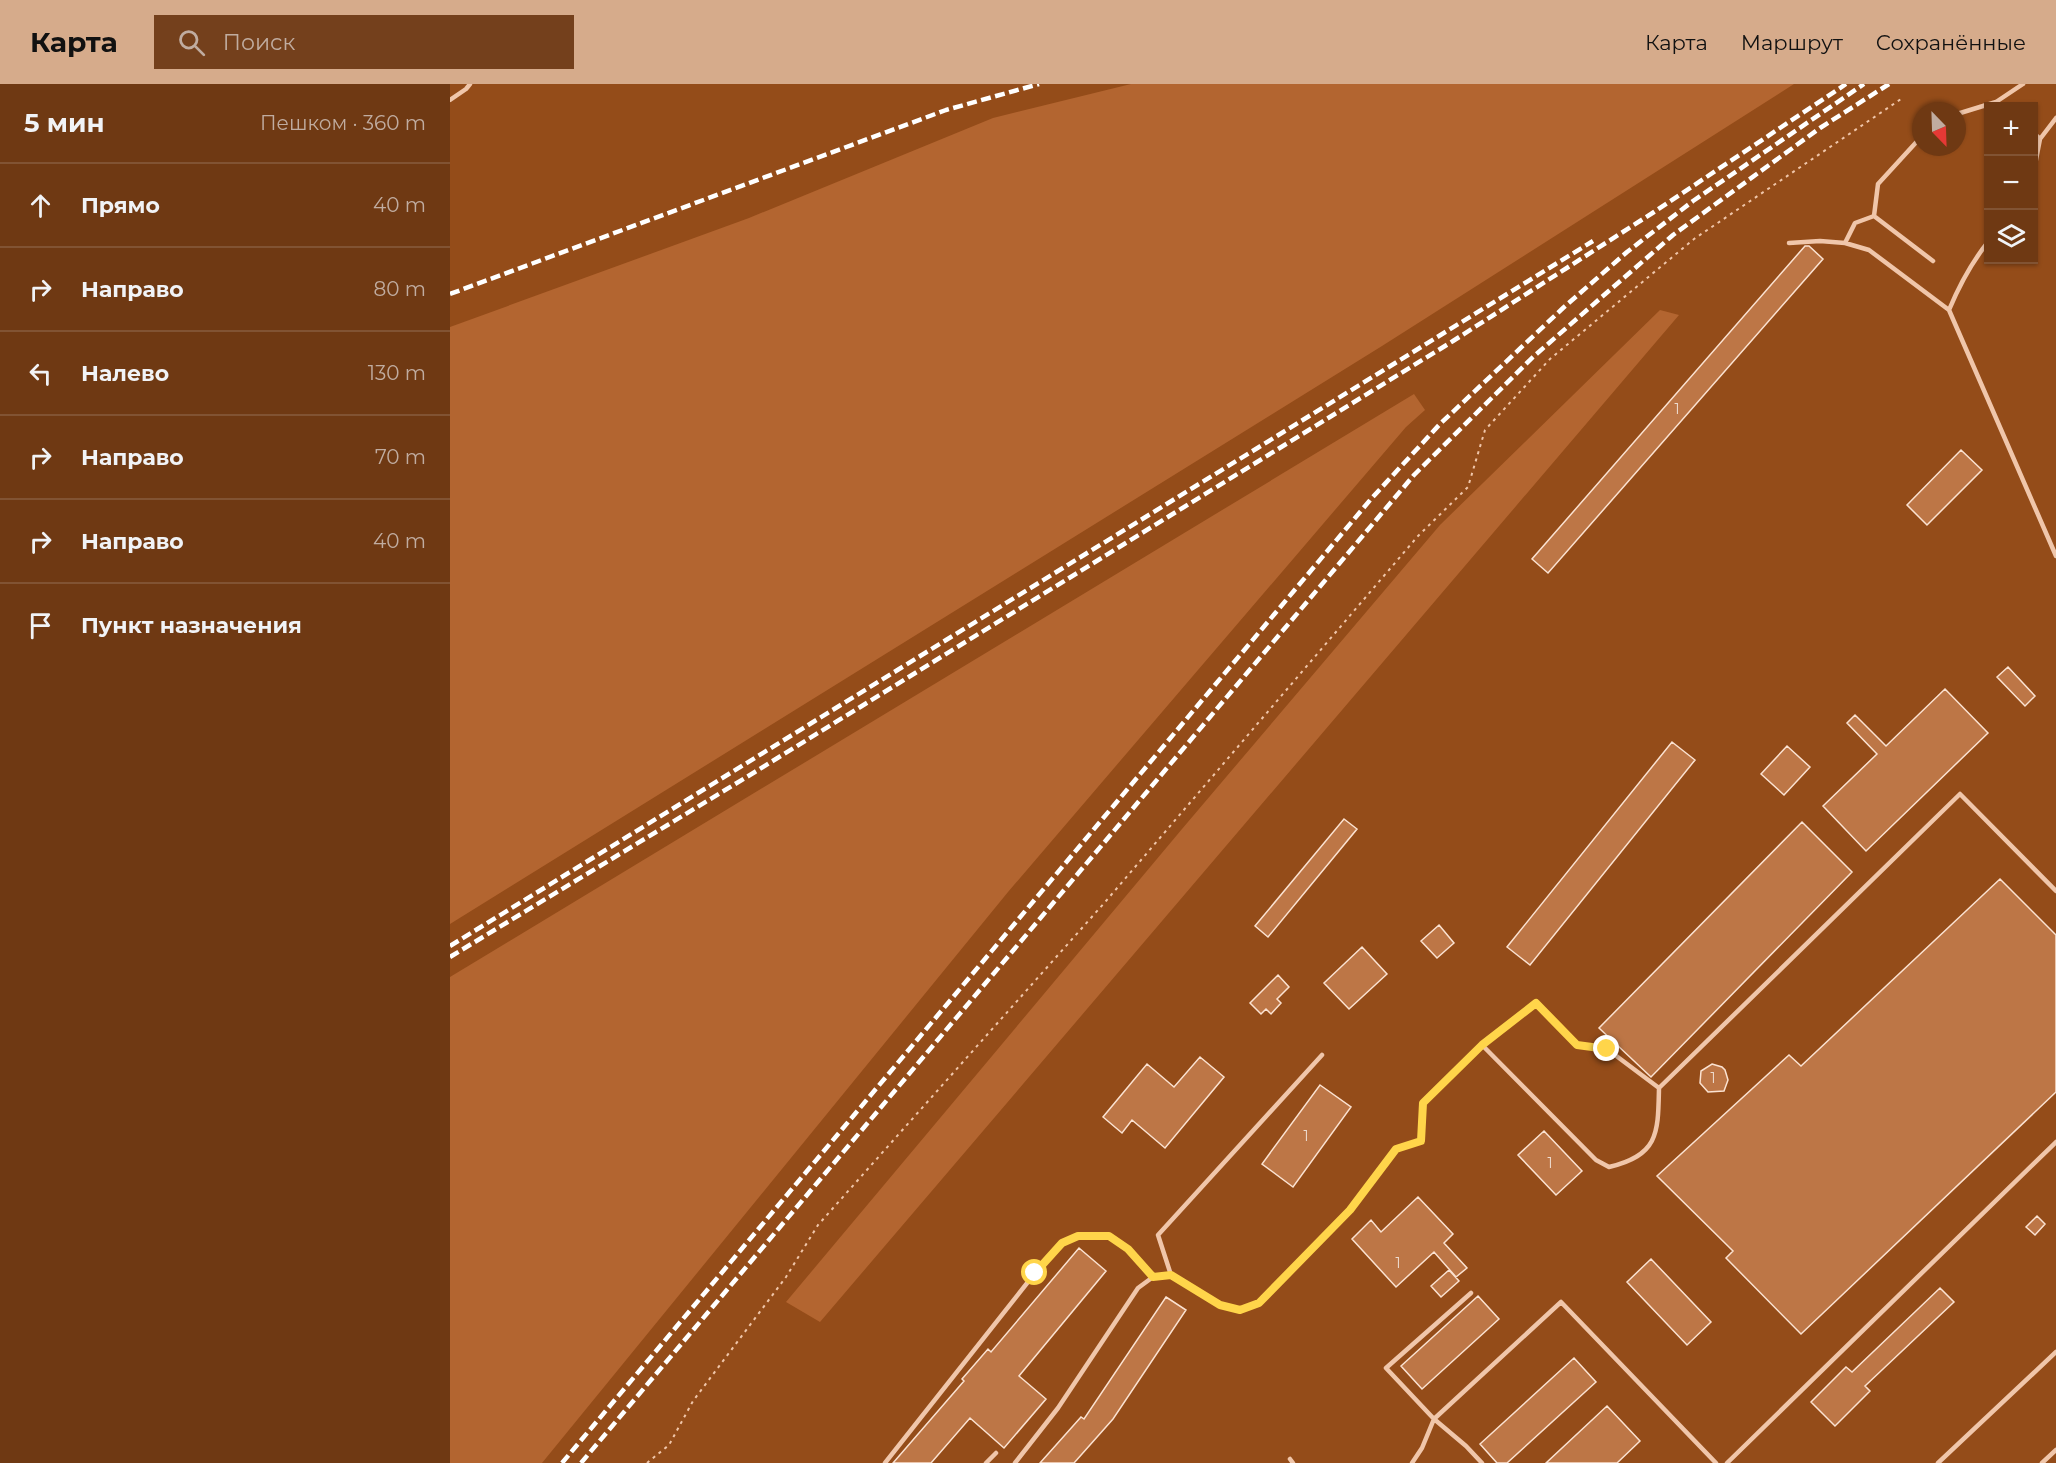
<!DOCTYPE html>
<html lang="ru">
<meta charset="utf-8">
<style>
:root{--surface:#6f3913;--page:#74401c;--text:#f1f3f6;--muted:#c0aca0;--line:#815333;--accent:#d6ab8b}
body{margin:0;font-family:Montserrat,sans-serif;background:var(--page);color:var(--text)}
.controls{position:absolute;right:18px;top:18px;display:grid;overflow:hidden;border-radius:0px;box-shadow:0 2px 4px #0004}
.controls button{width:54px;height:54px;display:grid;place-items:center;padding:0;border:0;border-bottom:2px solid var(--line);background:var(--surface);color:var(--text);font:30px sans-serif}
.compass{position:absolute;left:1462px;top:18px;width:54px;height:54px;border-radius:50%;background:var(--surface);box-shadow:0 2px 4px #0004;rotate:157deg}
.stop{position:absolute;width:18px;height:18px;margin:-14px;border:4px solid #ffd54a;border-radius:50%;background:#fff}
.stop.end{background:#ffd54a;border-color:#fff;box-shadow:0 2px 6px #0008}
.list{margin:0;padding:0;list-style:none}
h2{display:flex;justify-content:space-between;align-items:center;height:78px;margin:0;padding:0 24px;font-size:26px}
h2 small{font-size:20px;font-weight:400;color:var(--muted)}
.list li{display:grid;grid-template-columns:39px 1fr auto;gap:18px;align-items:center;box-sizing:border-box;height:84px;padding:0 24px;border-top:2px solid var(--line)}
.list b{display:block;font-size:22px;white-space:nowrap}
.list em{font-size:20px;font-style:normal;color:var(--muted)}
.icon{flex:none;width:33px;height:33px;fill:none;stroke:currentColor;stroke-width:2;stroke-linecap:round;stroke-linejoin:round}
.map{position:relative;flex:none;width:1606px;height:1379px;overflow:hidden}
header{display:flex;align-items:center;gap:36px;box-sizing:border-box;height:84px;padding:0 30px;background:var(--accent);color:#111}
header strong{font-size:28px}
nav{display:flex;gap:33px;margin-inline-start:auto;font-size:21px}
.search{width:420px;height:54px;background:var(--page);display:flex;align-items:center;gap:15px;box-sizing:border-box;padding:0 21px;border-radius:0px;color:var(--muted);font-size:22px}
main{display:flex}
aside{flex:1;background:var(--surface)}
.map>svg:first-child{display:block}
</style>
<header>
<strong>Карта</strong>
<div class="search"><svg class="icon" aria-label="search" viewBox="0 0 24 24"><circle cx="10" cy="10" r="6"/><path d="M15 15l6 6"/></svg>Поиск</div>
<nav><a>Карта</a><a>Маршрут</a><a>Сохранённые</a></nav>
</header>
<main>
<aside>
<h2>5 мин<small>Пешком · 360 m</small></h2>
<ul class="list">
<li><svg class="icon" aria-label="ahead" viewBox="0 0 24 24"><path d="M12 20V5M6 11l6-6 6 6"/></svg><div><b>Прямо</b></div><em>40 m</em></li>
<li><svg class="icon" aria-label="right" viewBox="0 0 24 24"><path d="M7 20v-9h11M14 6l5 5-5 5"/></svg><div><b>Направо</b></div><em>80 m</em></li>
<li><svg class="icon" aria-label="left" viewBox="0 0 24 24"><path d="M17 20v-9H6M10 6l-5 5 5 5"/></svg><div><b>Налево</b></div><em>130 m</em></li>
<li><svg class="icon" aria-label="right" viewBox="0 0 24 24"><path d="M7 20v-9h11M14 6l5 5-5 5"/></svg><div><b>Направо</b></div><em>70 m</em></li>
<li><svg class="icon" aria-label="right" viewBox="0 0 24 24"><path d="M7 20v-9h11M14 6l5 5-5 5"/></svg><div><b>Направо</b></div><em>40 m</em></li>
<li><svg class="icon" aria-label="arrive" viewBox="0 0 24 24"><path d="M6 21V4h12l-3 4 3 4H6"/></svg><div><b>Пункт назначения</b></div></li>
</ul>
</aside>
<div class="map">
<svg width="1606" height="1379" viewBox="0 0 1606 1379">
<rect width="100%" height="100%" fill="#944c19"/>
<path fill="#b36530" d="M 681,0 L 1344,0 L 932,262 L 0,840 L 0,243 L 299,134 L 543,34 Z
M 1210,226 L 1229,231 L 370,1238 L 336,1218 L 732,745 L 990,441 Z
M 964,310 L 975,326 L 956,343 L 558,808 L 92,1379 L 0,1379 L 0,893 Z"/>
<path fill="#bd7646" stroke="#fbe2d1" stroke-width="1.5" d="M 1355,162 L 1359,162 L 1373,175 L 1098,489 L 1082,475 Z
M 1511,366 L 1532,386 L 1477,441 L 1457,421 Z
M 1558,583 L 1585,612 L 1575,622 L 1547,593 Z
M 1495,605 L 1538,649 L 1416,767 L 1373,722 L 1427,670 L 1397,639 L 1405,631 L 1436,662 Z
M 1222,658 L 1245,676 L 1080,881 L 1057,863 Z
M 1337,662 L 1360,683 L 1334,711 L 1311,690 Z
M 894,735 L 907,745 L 818,853 L 805,842 Z
M 1352,738 L 1402,788 L 1201,993 L 1149,944 Z
M 1550,795 L 1606,851 L 1606,1008 L 1351,1250 L 1276,1174 L 1283,1167 L 1207,1092 L 1339,971 L 1351,982 Z
M 989,841 L 1004,859 L 987,874 L 971,857 Z
M 912,863 L 937,890 L 899,925 L 874,899 Z
M 828,891 L 839,903 L 827,915 L 831,919 L 821,930 L 816,925 L 811,930 L 800,919 Z
M 750,973 L 774,993 L 715,1064 L 682,1036 L 672,1049 L 653,1033 L 697,980 L 724,1003 Z
M 1262,980 L 1272,983 L 1275,986 L 1278,996 L 1274,1007 L 1258,1008 L 1250,999 L 1251,987 Z
M 870,1001 L 901,1023 L 843,1103 L 812,1080 Z
M 1094,1047 L 1132,1087 L 1106,1111 L 1068,1071 Z
M 968,1113 L 1003,1150 L 994,1159 L 1017,1184 L 1006,1193 L 984,1168 L 946,1203 L 902,1155 L 921,1136 L 931,1148 Z
M 1587,1132 L 1595,1140 L 1585,1151 L 1576,1143 Z
M 629,1164 L 656,1187 L 569,1292 L 596,1315 L 554,1364 L 520,1334 L 481,1379 L 443,1379 L 514,1297 L 512,1295 L 538,1265 L 541,1268 Z
M 1201,1175 L 1261,1238 L 1237,1261 L 1177,1198 Z
M 999,1186 L 1009,1197 L 991,1213 L 981,1202 Z
M 1490,1204 L 1504,1218 L 1415,1302 L 1420,1307 L 1385,1342 L 1361,1318 L 1396,1283 L 1402,1288 Z
M 1028,1212 L 1049,1235 L 972,1305 L 951,1282 Z
M 716,1213 L 736,1226 L 663,1335 L 624,1379 L 590,1379 L 631,1333 L 634,1335 Z
M 1124,1274 L 1146,1298 L 1057,1379 L 1047,1379 L 1030,1360 Z
M 1157,1322 L 1190,1357 L 1167,1379 L 1096,1379 Z"/>
<g fill="none" stroke-linecap="round" stroke-linejoin="round">
<path stroke="#f0c6aa" stroke-width="2" stroke-dasharray="3 4.5" stroke-linecap="butt" d="M 197,1379 L 219,1361 L 243,1317 L 336,1193 L 368,1141 L 656,817 L 968,452 L 1018,403 L 1035,346 L 1100,275 L 1244,155 L 1454,13"/>
<path stroke="#f0c6aa" stroke-width="4.5" d="M 0,16 L 16,5 L 20,0
M 1507,30 L 1546,18 L 1573,0
M 1584,49 L 1590,55
M 1471,53 L 1428,100 L 1424,132 L 1483,177
M 1584,86 L 1590,55 L 1606,34
M 1339,159 L 1370,157 L 1395,159 L 1419,166 L 1499,226 L 1606,472
M 1395,159 L 1405,139 L 1424,132
M 1499,226 C 1509,202 1522,178 1538,158
M 1032,961 L 1146,1076 L 1159,1083 C 1209,1071 1208,1049 1209,1004 L 1510,710 L 1606,807
M 721,1191 L 708,1151 L 872,971
M 1021,1209 L 936,1284 L 984,1335 L 1016,1362 L 1032,1379
M 840,1375 L 843,1379
M 435,1379 L 585,1189 L 612,1159 L 628,1152 L 659,1152 L 678,1165 L 703,1193
M 536,1379 L 546,1369
M 565,1379 L 608,1324 L 688,1204 L 703,1193 L 721,1191 L 770,1221 L 790,1225 L 809,1219 L 900,1126 L 946,1065 L 971,1057 L 973,1019 L 1032,961 L 1086,919 L 1127,961 L 1157,965 L 1209,1004
M 962,1379 L 972,1364 L 984,1335 L 1111,1218 L 1266,1379
M 1277,1379 L 1606,1058
M 1488,1379 L 1606,1268
M 1592,1379 L 1606,1366"/>
<path stroke="#fff" stroke-width="4.5" stroke-dasharray="10 4.5" stroke-linecap="butt" d="M 0,210 L 496,26 L 589,0
M 0,862 L 1143,157
M 0,873 L 300,691 L 1003,257 L 1204,128 L 1396,0
M 112,1379 L 921,415 L 990,340 L 1113,224 L 1177,168 L 1243,117 L 1414,0
M 131,1379 L 964,391 L 1083,273 L 1223,151 L 1370,44 L 1439,0"/>
</g>
<g fill="none" stroke-linecap="round" stroke-linejoin="round">
<path stroke="#ffd54a" stroke-width="8" d="M 585,1189 L 612,1159 L 628,1152 L 659,1152 L 678,1165 L 703,1193 L 721,1191 L 770,1221 L 790,1226 L 809,1219 L 900,1126 L 946,1065 L 971,1057 L 973,1019 L 1032,961 L 1086,919 L 1127,961 L 1157,965"/>
</g>
<g text-anchor="middle" stroke-width="4.5" stroke-linejoin="round" paint-order="stroke">
<g font-size="14" fill="#eeddd1">
<text x="1227" y="330">1</text>
<text x="1263" y="999">1</text>
<text x="856" y="1057">1</text>
<text x="1100" y="1084">1</text>
<text x="948" y="1184">1</text>
</g>
</g>
</svg>
<div class="controls">
<button>+</button>
<button>−</button>
<button><svg class="icon" aria-label="layers" viewBox="0 0 24 24"><path d="M12 4l9 5-9 5-9-5zM3 14l9 5 9-5"/></svg></button>
</div>
<svg class="compass" viewBox="-18 -18 36 36"><path d="M0-13l5 13h-10z" fill="#e53935"/><path d="M0 13l5-13h-10z" fill="#c0aca0"/></svg>
<div class="stop" style="left:585px;top:1189px"></div>
<div class="stop end" style="left:1157px;top:965px"></div>
</div>
</main>
